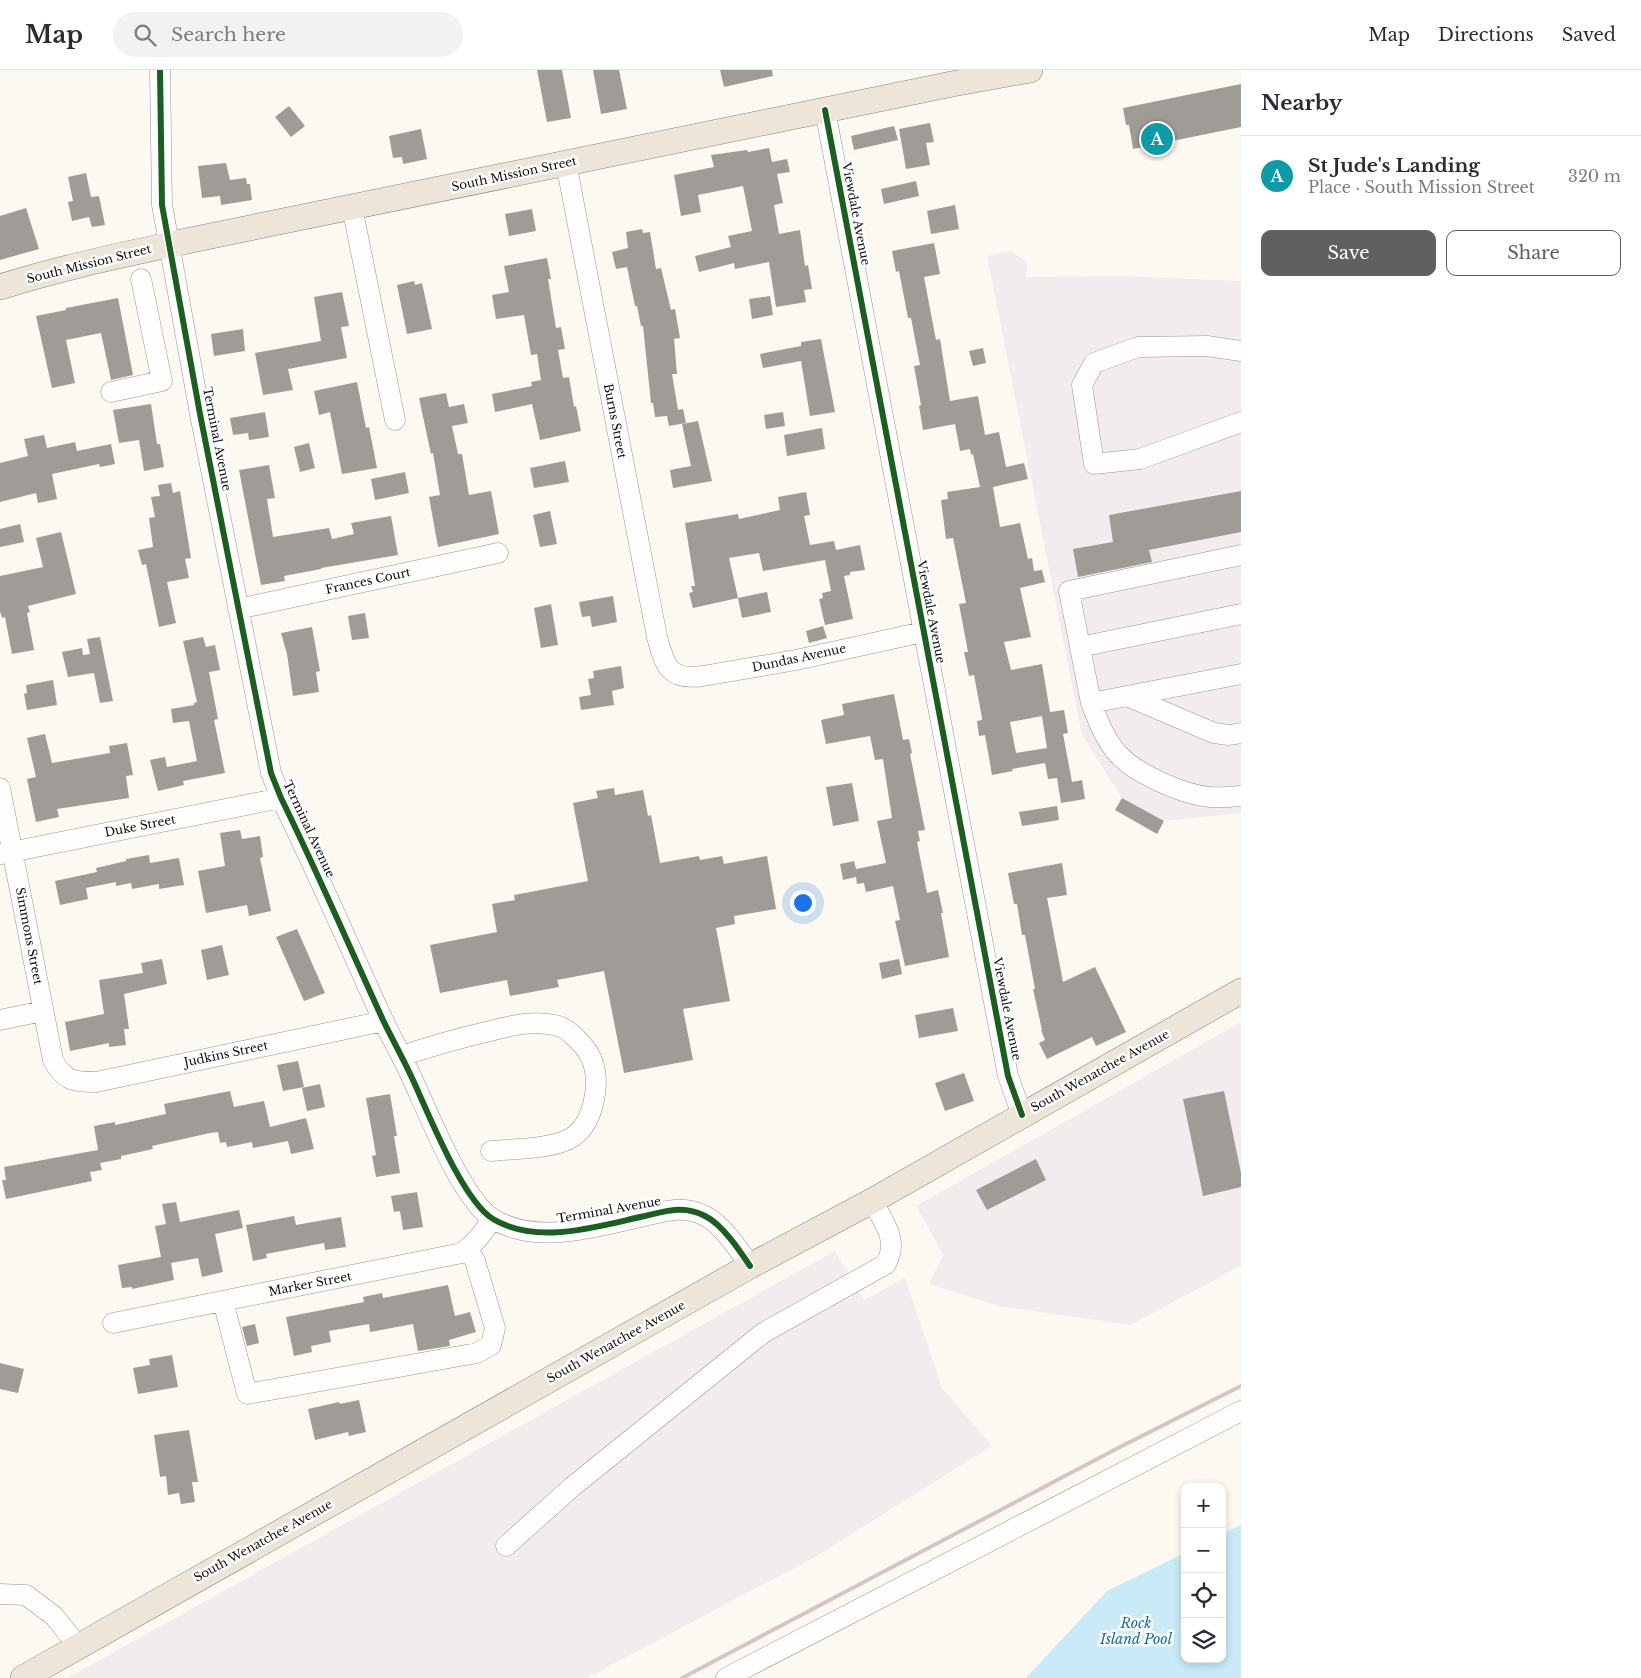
<!DOCTYPE html>
<meta charset="utf-8">
<style>
:root{--surface:#fff;--page:#f2f2f3;--text:#2b2b33;--muted:#7c7c81;--line:#e1e1e2;--accent:#61605e}
body{margin:0;font-family:"Libre Baskerville",serif;background:var(--page);color:var(--text)}
.controls{position:absolute;right:15px;bottom:15px;display:grid;overflow:hidden;border-radius:10px;box-shadow:0 2px 8px #0003}
.controls button{width:45px;height:45px;display:grid;place-items:center;padding:0;border:0;border-bottom:1px solid var(--line);background:var(--surface);color:var(--text);font:25px sans-serif}
.you{position:absolute;left:802px;top:832px;width:18px;height:18px;margin:-12px;border:4px solid #fff;border-radius:50%;background:#1a73e8;box-shadow:0 0 0 8px #1a73e833}
.badge{display:grid;place-items:center;width:32px;height:32px;border-radius:50%;background:var(--accent);color:#fff;font-size:16px;font-weight:700}
.pin{position:absolute;translate:-50% -50%;border:2px solid #fff;box-shadow:0 1px 5px #0006}
.list{margin:0;padding:0;list-style:none}
h2{display:flex;justify-content:space-between;align-items:center;height:65px;margin:0;padding:0 20px;font-size:21px}
h2 small{font-size:16px;font-weight:400;color:var(--muted)}
.list li{display:grid;grid-template-columns:32px 1fr auto;gap:15px;align-items:center;box-sizing:border-box;height:80px;padding:0 20px;border-top:1px solid var(--line)}
.list b{display:block;font-size:19px;white-space:nowrap}
.list p{margin:0;font-size:16px;white-space:nowrap;color:var(--muted)}
.list em{font-size:16px;font-style:normal;color:var(--muted)}
.actions{display:flex;gap:10px;padding:15px 20px}
.actions a{flex:1;padding:11px 0;border:1px solid var(--accent);border-radius:10px;text-align:center;font-size:18px;color:var(--accent)}
.actions .main{background:var(--accent);color:#fff}
.icon{flex:none;width:28px;height:28px;fill:none;stroke:currentColor;stroke-width:2;stroke-linecap:round;stroke-linejoin:round}
.map{position:relative;flex:none;width:1241px;height:1608px;overflow:hidden}
header{display:flex;align-items:center;gap:30px;box-sizing:border-box;height:70px;padding:0 25px;background:var(--surface);border-bottom:1px solid var(--line)}
header strong{font-size:24px}
nav{display:flex;gap:28px;margin-inline-start:auto;font-size:18px}
.search{width:350px;height:45px;background:var(--page);display:flex;align-items:center;gap:12px;box-sizing:border-box;padding:0 18px;border-radius:28px;color:var(--muted);font-size:19px}
main{display:flex}
aside{flex:1;background:var(--surface)}
.map>svg:first-child{display:block}
</style>
<header>
<strong>Map</strong>
<div class="search"><svg class="icon" aria-label="search" viewBox="0 0 24 24"><circle cx="10" cy="10" r="6"/><path d="M15 15l6 6"/></svg>Search here</div>
<nav><a>Map</a><a>Directions</a><a>Saved</a></nav>
</header>
<main>
<div class="map">
<svg width="1241" height="1608" viewBox="0 0 1241 1608">
<rect width="100%" height="100%" fill="#fcf9f2"/>
<path fill="#f3ecef" d="M 1010,181 L 1027,192 L 1026,207 L 1120,206 L 1241,211 L 1241,743 L 1164,751 L 1122,728 L 1082,665 L 987,186 Z
M 1241,952 L 1241,1196 L 1130,1255 L 999,1236 L 929,1214 L 943,1185 L 916,1136 Z
M 835,1181 L 864,1230 L 905,1208 L 942,1318 L 992,1376 L 815,1487 L 587,1608 L 67,1608 Z"/>
<path fill="#c9eaf6" d="M 1241,1455 L 1241,1608 L 1026,1608 L 1107,1521 L 1185,1483 L 1185,1589 L 1222,1589 L 1222,1464 Z"/>
<path fill="#9f9c98" fill-rule="evenodd" d="M 537,0 L 562,0 L 571,48 L 547,52 Z
M 593,0 L 619,0 L 627,39 L 601,44 Z
M 720,0 L 772,0 L 773,6 L 724,17 Z
M 1241,14 L 1241,57 L 1133,79 L 1129,55 L 1126,55 L 1123,38 Z
M 289,36 L 305,56 L 291,67 L 275,47 Z
M 930,53 L 934,72 L 926,73 L 930,95 L 906,99 L 899,59 Z
M 894,56 L 898,70 L 854,80 L 851,66 Z
M 421,59 L 427,89 L 403,94 L 402,87 L 393,88 L 389,66 Z
M 769,78 L 772,92 L 787,89 L 790,102 L 777,104 L 783,133 L 774,135 L 779,164 L 800,160 L 805,196 L 808,195 L 812,219 L 804,220 L 806,232 L 776,237 L 769,192 L 735,199 L 734,193 L 699,202 L 695,186 L 731,177 L 728,166 L 752,161 L 743,116 L 698,125 L 701,142 L 681,146 L 674,105 L 714,97 L 711,85 L 747,80 L 748,82 Z
M 226,93 L 230,110 L 246,108 L 247,114 L 250,114 L 252,130 L 221,135 L 220,126 L 202,128 L 198,96 Z
M 86,103 L 91,127 L 99,126 L 105,155 L 92,157 L 89,147 L 72,151 L 68,132 L 73,131 L 68,107 Z
M 916,111 L 919,126 L 884,134 L 881,119 Z
M 955,135 L 959,159 L 931,164 L 927,141 Z
M 26,138 L 39,179 L 0,190 L 0,146 Z
M 532,139 L 536,161 L 509,166 L 505,144 Z
M 642,159 L 643,163 L 650,162 L 656,199 L 661,198 L 671,240 L 675,239 L 680,268 L 674,269 L 677,304 L 672,304 L 678,340 L 683,339 L 686,353 L 669,356 L 667,346 L 655,347 L 653,333 L 651,333 L 643,256 L 641,256 L 637,236 L 635,236 L 627,197 L 616,199 L 612,182 L 628,178 L 626,162 Z
M 934,173 L 940,204 L 924,207 L 936,270 L 940,269 L 950,331 L 978,326 L 985,365 L 999,362 L 1006,397 L 1024,393 L 1028,409 L 993,417 L 1000,457 L 1020,453 L 1028,489 L 1032,488 L 1034,501 L 1042,500 L 1045,512 L 1020,518 L 1031,567 L 1004,572 L 1011,600 L 1042,594 L 1050,642 L 1064,640 L 1068,663 L 1063,664 L 1072,712 L 1082,710 L 1085,729 L 1061,733 L 1057,708 L 1048,709 L 1045,693 L 1012,699 L 1013,701 L 992,705 L 985,665 L 979,666 L 977,651 L 982,650 L 982,648 L 974,605 L 969,606 L 964,582 L 968,582 L 959,534 L 966,533 L 953,468 L 946,469 L 941,430 L 948,429 L 947,422 L 980,417 L 973,384 L 971,385 L 970,379 L 960,381 L 955,354 L 923,360 L 919,336 L 921,335 L 914,296 L 920,295 L 911,248 L 908,248 L 899,201 L 896,202 L 892,181 ZM 1042,646 L 1047,678 L 1016,683 L 1010,652 Z
M 547,188 L 551,209 L 548,209 L 556,258 L 561,257 L 565,279 L 558,280 L 563,308 L 569,307 L 574,337 L 576,336 L 581,361 L 540,370 L 532,334 L 495,342 L 492,324 L 532,316 L 531,312 L 541,310 L 537,284 L 531,285 L 524,245 L 496,249 L 492,225 L 509,222 L 504,196 Z
M 414,211 L 415,215 L 422,213 L 432,259 L 407,264 L 397,215 Z
M 342,222 L 349,256 L 341,257 L 347,288 L 288,299 L 293,320 L 263,325 L 255,283 L 321,271 L 314,227 Z
M 770,226 L 773,245 L 752,249 L 749,229 Z
M 118,228 L 133,305 L 111,310 L 101,263 L 66,270 L 75,313 L 52,318 L 36,246 L 66,240 L 66,238 Z
M 243,259 L 245,281 L 214,286 L 211,264 Z
M 821,269 L 835,342 L 810,346 L 801,291 L 763,298 L 760,284 L 801,276 L 801,272 Z
M 983,278 L 986,293 L 973,296 L 969,281 Z
M 357,312 L 366,358 L 369,357 L 377,398 L 342,404 L 330,342 L 319,345 L 314,321 Z
M 446,323 L 449,337 L 464,334 L 468,353 L 452,356 L 458,384 L 462,384 L 469,425 L 491,421 L 499,464 L 438,477 L 429,427 L 440,425 L 433,383 L 431,384 L 419,328 Z
M 151,334 L 157,374 L 160,374 L 164,397 L 144,401 L 139,370 L 119,373 L 113,340 Z
M 265,342 L 269,367 L 249,370 L 248,363 L 233,365 L 230,348 Z
M 783,342 L 785,356 L 766,359 L 764,345 Z
M 698,351 L 712,411 L 673,418 L 670,400 L 691,396 L 682,354 Z
M 822,358 L 825,379 L 787,386 L 784,365 Z
M 44,365 L 47,378 L 75,372 L 77,381 L 111,374 L 115,394 L 100,397 L 99,394 L 52,404 L 57,429 L 38,433 L 36,423 L 0,432 L 0,393 L 28,386 L 24,369 Z
M 309,373 L 315,398 L 300,402 L 294,377 Z
M 565,391 L 569,412 L 534,418 L 530,398 Z
M 269,395 L 275,428 L 267,429 L 273,467 L 329,458 L 332,469 L 354,464 L 351,453 L 391,446 L 398,485 L 321,498 L 321,499 L 284,506 L 285,511 L 261,515 L 239,400 Z
M 405,402 L 409,423 L 375,430 L 371,409 Z
M 171,413 L 173,423 L 180,421 L 191,488 L 185,489 L 189,508 L 167,512 L 176,553 L 159,557 L 146,494 L 142,495 L 138,480 L 153,477 L 149,448 L 155,447 L 151,427 L 160,426 L 158,415 Z
M 1241,421 L 1241,462 L 1149,480 L 1152,492 L 1078,507 L 1073,479 L 1113,472 L 1109,445 Z
M 806,422 L 810,445 L 804,446 L 810,475 L 834,471 L 836,480 L 860,475 L 865,500 L 850,502 L 850,505 L 844,506 L 853,549 L 825,555 L 819,529 L 823,528 L 822,523 L 831,521 L 825,490 L 763,501 L 759,483 L 729,488 L 738,528 L 693,538 L 689,523 L 693,522 L 691,516 L 695,516 L 685,453 L 738,444 L 739,449 L 780,440 L 778,427 Z
M 550,441 L 557,474 L 540,477 L 533,445 Z
M 20,454 L 24,472 L 0,477 L 0,459 Z
M 61,462 L 76,524 L 28,536 L 30,542 L 27,543 L 34,580 L 12,584 L 5,547 L 2,548 L 0,541 L 0,506 L 43,497 L 36,468 Z
M 767,522 L 771,542 L 742,548 L 738,528 Z
M 613,526 L 617,552 L 592,557 L 590,546 L 582,547 L 579,532 Z
M 551,534 L 558,575 L 541,578 L 534,538 Z
M 365,543 L 369,568 L 352,570 L 348,546 Z
M 823,556 L 827,568 L 809,573 L 806,561 Z
M 312,557 L 320,601 L 316,602 L 319,622 L 293,626 L 287,584 L 281,563 Z
M 100,567 L 113,631 L 100,633 L 94,603 L 68,607 L 62,582 L 82,578 L 83,585 L 90,584 L 87,569 Z
M 203,567 L 206,577 L 215,575 L 220,600 L 209,602 L 218,649 L 214,650 L 225,703 L 183,711 L 184,715 L 158,721 L 150,690 L 165,687 L 167,697 L 197,691 L 189,651 L 173,653 L 171,639 L 194,635 L 194,633 L 197,632 L 183,571 Z
M 621,596 L 624,618 L 612,621 L 614,635 L 581,640 L 579,627 L 591,625 L 588,609 L 594,608 L 593,601 Z
M 53,610 L 57,635 L 27,640 L 24,624 L 27,623 L 26,615 Z
M 894,624 L 903,670 L 909,669 L 912,683 L 910,684 L 925,760 L 918,761 L 920,771 L 917,772 L 927,823 L 938,820 L 943,843 L 941,843 L 949,887 L 905,896 L 895,851 L 900,850 L 893,816 L 866,822 L 864,813 L 857,814 L 856,807 L 843,810 L 840,794 L 854,791 L 856,799 L 886,793 L 877,751 L 892,748 L 883,689 L 875,690 L 870,666 L 826,674 L 821,650 L 844,645 L 842,634 Z
M 45,664 L 52,693 L 110,683 L 109,676 L 127,673 L 133,705 L 126,706 L 129,728 L 57,739 L 59,747 L 36,752 L 27,709 L 36,707 L 27,668 Z
M 852,713 L 859,751 L 833,756 L 826,717 Z
M 614,718 L 615,725 L 643,720 L 648,746 L 651,745 L 660,793 L 699,786 L 700,790 L 722,786 L 724,794 L 767,786 L 776,839 L 734,846 L 735,854 L 716,858 L 730,931 L 683,939 L 693,990 L 624,1003 L 604,901 L 557,910 L 559,917 L 510,926 L 507,910 L 440,923 L 430,875 L 497,862 L 492,834 L 515,830 L 514,825 L 588,811 L 573,733 L 598,728 L 596,721 Z
M 1122,728 L 1164,751 L 1157,764 L 1115,740 Z
M 1057,736 L 1059,750 L 1022,756 L 1019,742 Z
M 240,760 L 242,769 L 260,766 L 263,787 L 260,788 L 271,841 L 249,846 L 247,835 L 206,843 L 198,801 L 225,796 L 220,763 Z
M 149,785 L 150,793 L 179,788 L 184,815 L 159,819 L 159,814 L 132,819 L 131,813 L 116,816 L 116,812 L 86,818 L 88,829 L 60,835 L 55,811 L 97,802 L 96,798 L 126,791 L 126,789 Z
M 1062,793 L 1067,825 L 1047,828 L 1063,912 L 1095,897 L 1126,962 L 1096,976 L 1092,967 L 1047,989 L 1039,973 L 1045,970 L 1041,960 L 1042,960 L 1033,919 L 1035,919 L 1025,865 L 1022,865 L 1017,834 L 1014,834 L 1008,803 Z
M 297,859 L 325,923 L 304,931 L 276,867 Z
M 222,875 L 229,905 L 207,910 L 201,880 Z
M 162,889 L 167,914 L 124,924 L 129,959 L 124,959 L 126,975 L 109,977 L 109,973 L 70,981 L 65,952 L 104,944 L 99,910 L 143,903 L 141,893 Z
M 899,889 L 902,904 L 882,909 L 879,893 Z
M 953,938 L 958,961 L 919,968 L 915,945 Z
M 298,991 L 304,1017 L 283,1021 L 277,995 Z
M 964,1003 L 974,1031 L 945,1041 L 935,1013 Z
M 320,1014 L 325,1037 L 307,1041 L 302,1018 Z
M 230,1021 L 234,1037 L 264,1031 L 270,1057 L 306,1048 L 314,1079 L 291,1084 L 288,1071 L 253,1078 L 252,1072 L 227,1077 L 226,1072 L 220,1073 L 218,1062 L 210,1063 L 152,1076 L 153,1079 L 121,1086 L 121,1089 L 100,1093 L 102,1100 L 90,1102 L 92,1111 L 6,1129 L 2,1110 L 6,1110 L 4,1097 L 98,1080 L 94,1056 L 115,1052 L 115,1055 L 166,1044 L 164,1034 Z
M 1224,1021 L 1241,1103 L 1241,1117 L 1203,1126 L 1183,1029 Z
M 390,1024 L 397,1066 L 394,1066 L 400,1103 L 376,1107 L 372,1086 L 376,1085 L 366,1028 Z
M 1036,1089 L 1046,1110 L 987,1140 L 976,1120 Z
M 417,1122 L 423,1157 L 403,1160 L 400,1141 L 394,1142 L 391,1126 Z
M 176,1132 L 180,1152 L 239,1140 L 243,1158 L 215,1164 L 223,1202 L 202,1207 L 198,1188 L 171,1193 L 174,1210 L 132,1219 L 132,1217 L 122,1218 L 118,1195 L 161,1187 L 155,1156 L 166,1154 L 162,1134 Z
M 294,1146 L 296,1155 L 341,1147 L 346,1177 L 325,1180 L 324,1173 L 266,1184 L 267,1188 L 253,1191 L 246,1155 Z
M 448,1215 L 455,1246 L 470,1242 L 476,1262 L 449,1270 L 450,1276 L 418,1281 L 413,1254 L 370,1262 L 369,1254 L 329,1261 L 331,1272 L 311,1276 L 312,1282 L 294,1286 L 286,1247 L 364,1232 L 363,1227 L 382,1223 L 383,1228 Z
M 255,1254 L 259,1273 L 247,1276 L 242,1257 Z
M 172,1285 L 178,1317 L 138,1324 L 133,1298 L 150,1295 L 149,1289 Z
M 0,1293 L 24,1299 L 18,1323 L 0,1319 Z
M 359,1330 L 366,1362 L 349,1366 L 348,1362 L 315,1370 L 308,1339 L 339,1332 L 340,1334 Z
M 189,1360 L 198,1412 L 192,1412 L 195,1432 L 181,1434 L 179,1423 L 168,1425 L 166,1406 L 160,1407 L 154,1365 Z"/>
<g fill="none" stroke-linecap="round" stroke-linejoin="round">
<defs>
<path id="minor" d="M 160,0 L 162,135 L 200,344 L 271,703 L 281,728 C 317,801 349,876 383,950 C 392,969 403,988 412,1008 C 428,1042 462,1130 493,1149 C 538,1176 598,1156 645,1146 C 666,1141 684,1135 705,1146 C 722,1154 740,1181 750,1196
M 825,40 L 1008,1006 L 1022,1045
M 566,93 L 657,567 C 665,596 669,611 703,606 L 796,590 L 923,562
M 352,137 L 395,350
M 1241,281 L 1207,276 L 1138,277 L 1094,293 L 1082,315 L 1094,394 L 1140,389 L 1241,352
M 111,322 L 162,311 L 141,209
M 1241,485 L 1069,521 L 1091,633 L 1241,604
M 238,539 L 498,483
M 1080,577 L 1241,544
M 1127,626 L 1214,663 L 1229,665 L 1241,663
M 1091,633 C 1098,650 1105,670 1118,684 C 1136,704 1184,725 1210,727 C 1220,728 1231,727 1241,726
M 0,718 L 53,990 C 64,1011 74,1012 96,1012 L 384,951
M 1,784 L 281,728
M 0,950 L 43,941
M 402,986 C 431,976 460,968 490,961 C 511,956 532,950 554,955 C 563,956 570,962 576,968 C 582,974 589,982 592,990 C 601,1014 594,1056 569,1069 C 551,1079 512,1079 491,1081
M 223,1231 L 247,1324 L 477,1283 L 491,1275 L 495,1258 L 475,1191 L 468,1179
M 113,1253 L 462,1183 C 476,1173 484,1163 492,1148
M 506,1476 L 572,1417 L 763,1263 L 886,1194 C 899,1170 884,1152 872,1131
M 0,1524 L 26,1525 L 54,1546 L 78,1576
M 726,1608 L 1241,1341"/>
<path id="major" d="M 0,217 C 63,197 127,184 191,170 L 952,14 L 1030,0
M 23,1608 L 750,1196 L 872,1131 L 1241,921"/>
</defs>
<use href="#minor" stroke="#959491" stroke-width="21"/>
<use href="#major" stroke="#82817e" stroke-width="26"/>
<use href="#minor" stroke="#fffefd" stroke-width="20"/>
<use href="#major" stroke="#ede6d8" stroke-width="25"/>
<path stroke="#d8c4c6" stroke-width="4" d="M 682,1608 L 1118,1378 L 1241,1316"/>
<defs>
<path id="cycleway" d="M 160,0 L 162,135 L 200,344 L 271,703 L 281,728 C 317,801 349,876 383,950 C 392,969 403,988 412,1008 C 428,1042 462,1130 493,1149 C 538,1176 598,1156 645,1146 C 666,1141 684,1135 705,1146 C 722,1154 740,1181 750,1196
M 825,40 L 1008,1006 L 1022,1045"/>
</defs>
<use href="#cycleway" stroke="#fff" stroke-width="9"/>
<use href="#cycleway" stroke="#1b5e20" stroke-width="6"/>
</g>
<g text-anchor="middle" stroke-width="5" stroke-linejoin="round" paint-order="stroke">
<g font-size="12" fill="#0e0e0e" stroke="#fff">
<text transform="translate(514 104) rotate(-12)" y="4">South Mission Street</text>
<text transform="translate(856 144) rotate(79)" y="4">Viewdale Avenue</text>
<text transform="translate(89 194) rotate(-14)" y="4">South Mission Street</text>
<text transform="translate(615 351) rotate(79)" y="4">Burns Street</text>
<text transform="translate(217 369) rotate(79)" y="4">Terminal Avenue</text>
<text transform="translate(368 511) rotate(-12)" y="4">Frances Court</text>
<text transform="translate(931 542) rotate(79)" y="4">Viewdale Avenue</text>
<text transform="translate(799 588) rotate(-12)" y="4">Dundas Avenue</text>
<text transform="translate(140 756) rotate(-11)" y="4">Duke Street</text>
<text transform="translate(309 759) rotate(65)" y="4">Terminal Avenue</text>
<text transform="translate(29 866) rotate(79)" y="4">Simmons Street</text>
<text transform="translate(1007 939) rotate(79)" y="4">Viewdale Avenue</text>
<text transform="translate(226 984) rotate(-12)" y="4">Judkins Street</text>
<text transform="translate(1100 1001) rotate(-29)" y="4">South Wenatchee Avenue</text>
<text transform="translate(609 1140) rotate(-10)" y="4">Terminal Avenue</text>
<text transform="translate(310 1214) rotate(-11)" y="4">Marker Street</text>
<text transform="translate(616 1272) rotate(-29)" y="4">South Wenatchee Avenue</text>
<text transform="translate(263 1471) rotate(-29)" y="4">South Wenatchee Avenue</text>
</g>
<g font-size="14" font-style="italic" fill="#156fa2" stroke="#fff">
<text x="1136" y="1558">Rock<tspan x="1136" dy="16">Island Pool</tspan></text>
</g>
</g>
</svg>
<div class="controls">
<button>+</button>
<button>−</button>
<button><svg class="icon" aria-label="locate" viewBox="0 0 24 24"><circle cx="12" cy="12" r="6"/><path d="M12 2v4M12 18v4M2 12h4M18 12h4"/></svg></button>
<button><svg class="icon" aria-label="layers" viewBox="0 0 24 24"><path d="M12 4l9 5-9 5-9-5zM3 14l9 5 9-5"/></svg></button>
</div>
<div class="you"></div>
<div class="pin badge" style="left:1157px;top:69px;background:#0f9aa8">A</div>
</div>
<aside>
<h2>Nearby<small></small></h2>
<ul class="list">
<li><span class="badge" style="background:#0f9aa8">A</span><div><b>St Jude's Landing</b><p>Place · South Mission Street</p></div><em>320 m</em></li>
</ul>
<div class="actions"><a class="main">Save</a><a>Share</a></div>
</aside>
</main>
